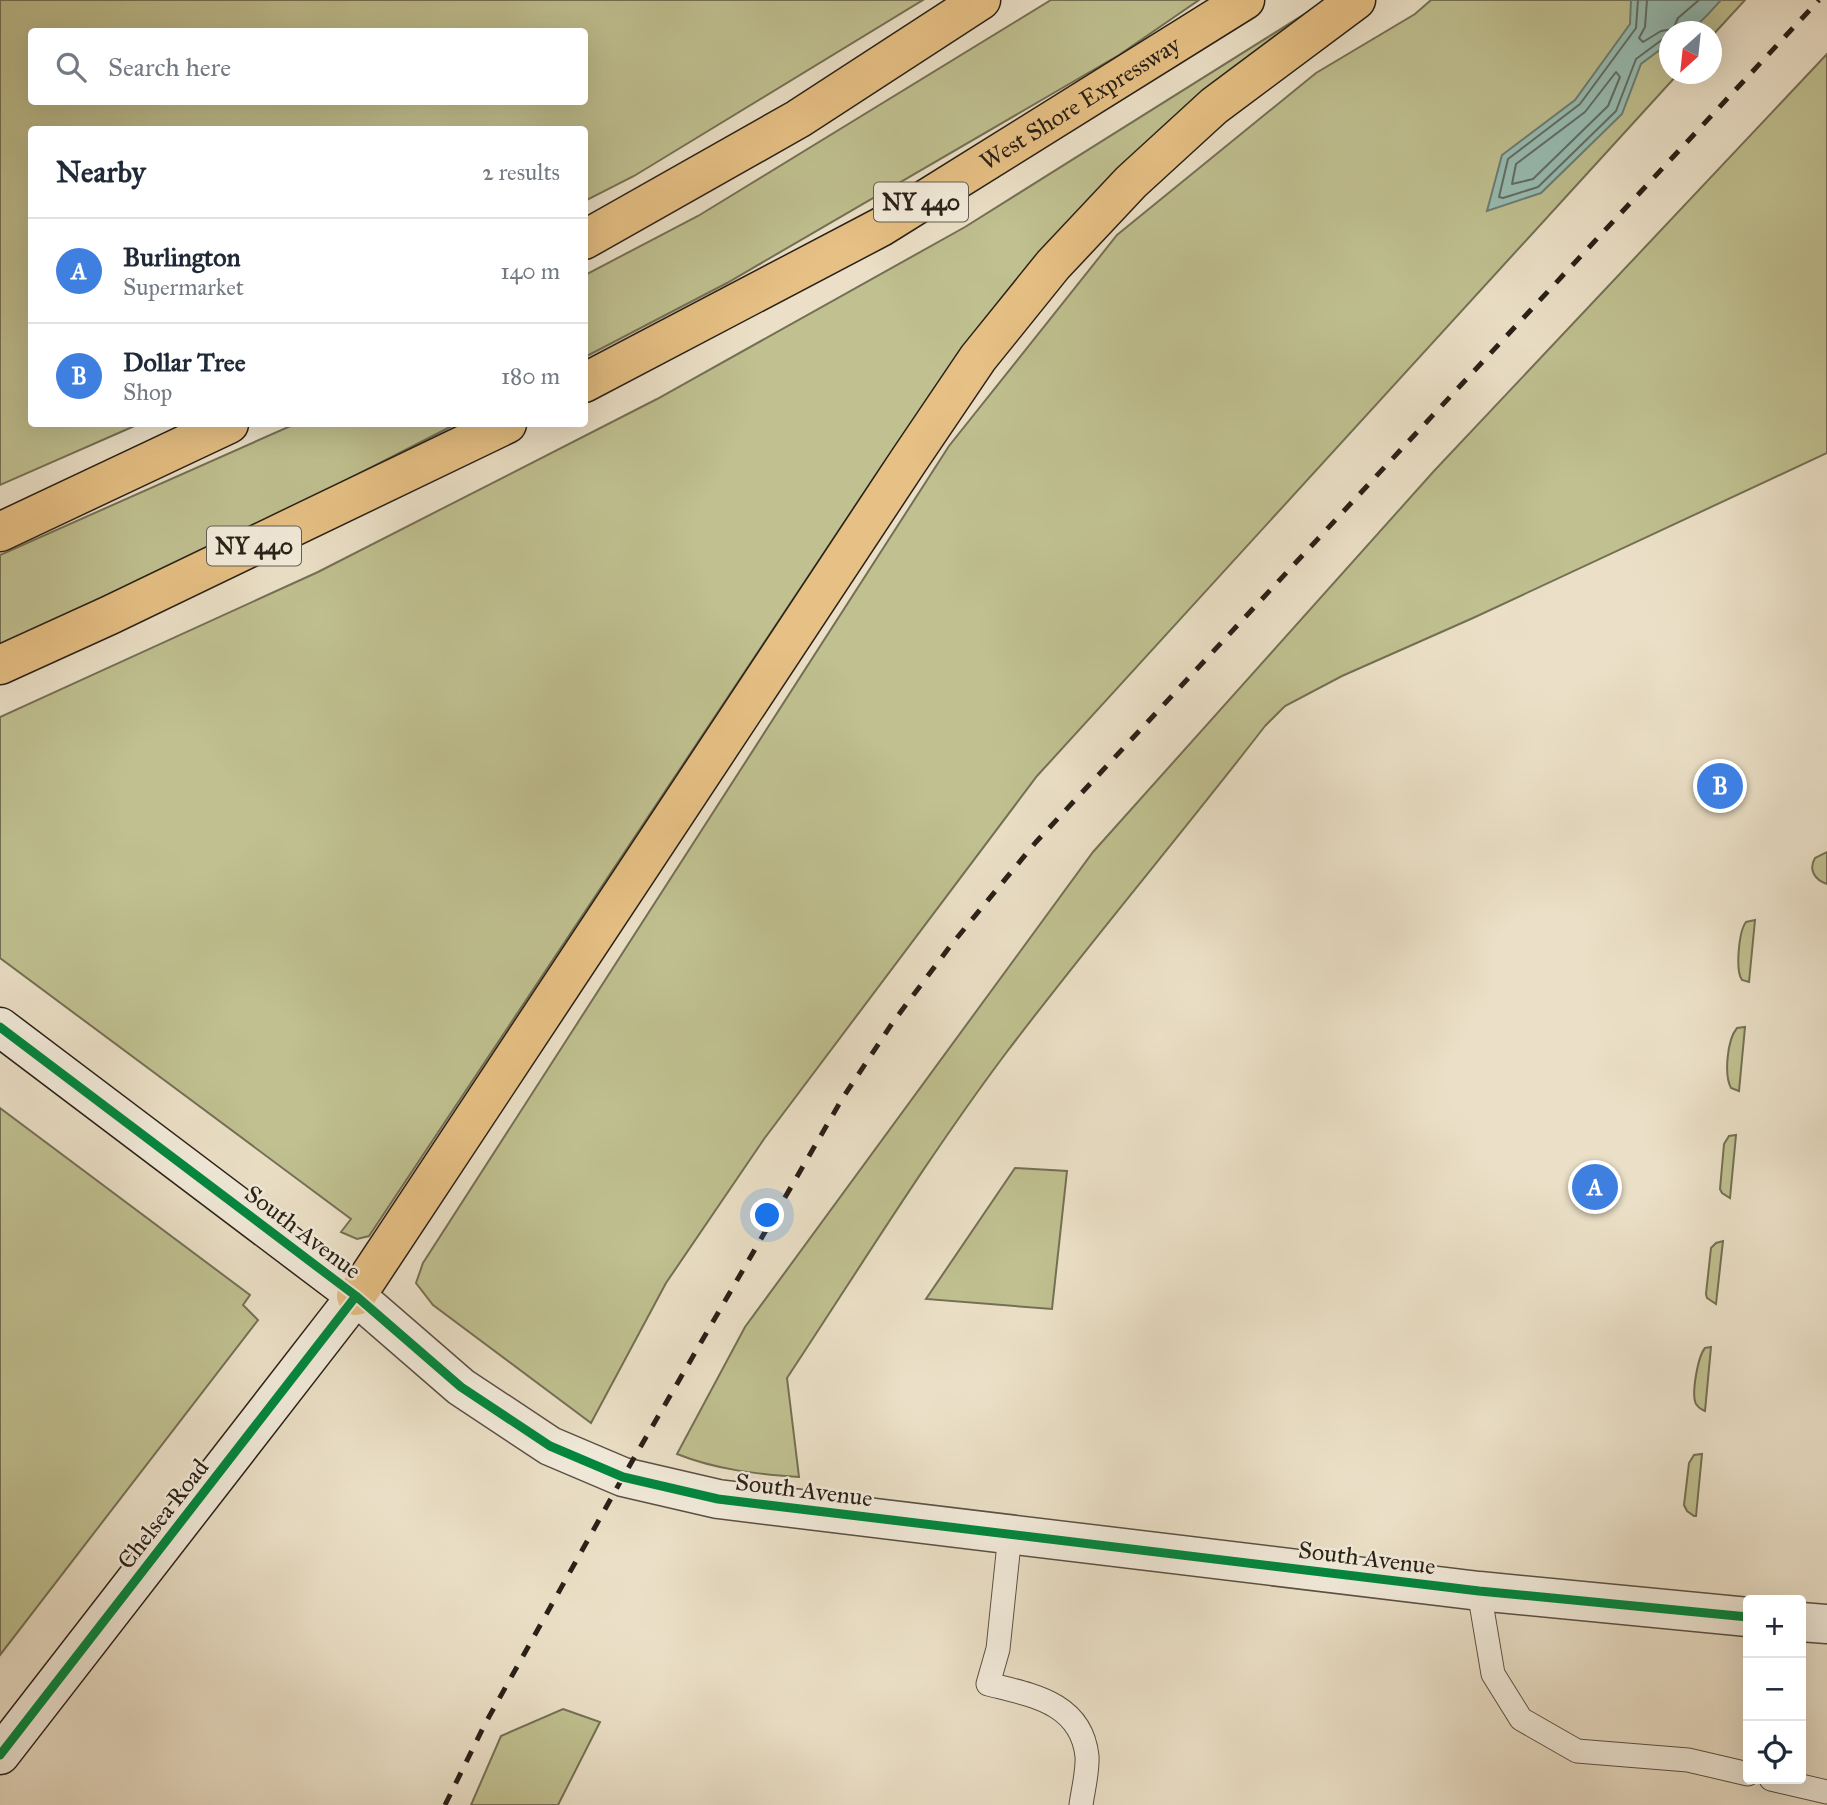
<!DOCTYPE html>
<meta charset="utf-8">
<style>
:root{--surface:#fff;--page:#f6f6f7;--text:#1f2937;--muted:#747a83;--line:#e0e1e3;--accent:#8f2418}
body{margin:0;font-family:"IM FELL Great Primer",serif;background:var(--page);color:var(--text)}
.controls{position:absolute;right:21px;bottom:21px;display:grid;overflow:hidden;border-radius:7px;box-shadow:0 7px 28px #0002}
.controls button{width:63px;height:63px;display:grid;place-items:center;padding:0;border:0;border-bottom:2px solid var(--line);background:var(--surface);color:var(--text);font:35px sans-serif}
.compass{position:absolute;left:1659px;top:21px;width:63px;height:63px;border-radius:50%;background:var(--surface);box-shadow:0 7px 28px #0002;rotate:207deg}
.you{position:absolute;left:768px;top:1216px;width:24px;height:24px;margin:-18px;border:5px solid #fff;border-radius:50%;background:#1a73e8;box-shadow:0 0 0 10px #1a73e833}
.badge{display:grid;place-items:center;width:46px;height:46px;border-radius:50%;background:var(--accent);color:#fff;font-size:23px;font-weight:700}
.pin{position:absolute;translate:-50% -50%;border:4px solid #fff;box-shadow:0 2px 7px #0006}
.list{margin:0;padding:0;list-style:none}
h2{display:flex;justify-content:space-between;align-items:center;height:91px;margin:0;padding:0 28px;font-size:30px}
h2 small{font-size:23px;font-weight:400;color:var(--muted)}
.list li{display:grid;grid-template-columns:46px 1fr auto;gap:21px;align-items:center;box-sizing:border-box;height:105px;padding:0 28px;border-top:2px solid var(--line)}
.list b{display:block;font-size:26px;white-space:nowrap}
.list p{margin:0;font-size:23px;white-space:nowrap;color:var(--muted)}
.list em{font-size:23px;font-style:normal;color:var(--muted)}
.icon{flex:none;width:38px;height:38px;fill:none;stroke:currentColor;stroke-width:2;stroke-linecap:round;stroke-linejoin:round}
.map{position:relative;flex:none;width:1827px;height:1805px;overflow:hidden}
.search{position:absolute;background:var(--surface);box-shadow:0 7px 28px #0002;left:28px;top:28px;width:560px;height:77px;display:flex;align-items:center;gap:18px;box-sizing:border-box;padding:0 24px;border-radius:7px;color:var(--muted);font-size:26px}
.panel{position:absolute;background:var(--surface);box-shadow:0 7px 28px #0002;left:28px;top:126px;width:560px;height:301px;border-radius:7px}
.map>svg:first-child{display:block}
</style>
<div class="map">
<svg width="1827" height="1805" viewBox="0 0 1827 1805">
<rect width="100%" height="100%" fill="#ebe0c7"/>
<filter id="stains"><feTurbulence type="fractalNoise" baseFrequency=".00286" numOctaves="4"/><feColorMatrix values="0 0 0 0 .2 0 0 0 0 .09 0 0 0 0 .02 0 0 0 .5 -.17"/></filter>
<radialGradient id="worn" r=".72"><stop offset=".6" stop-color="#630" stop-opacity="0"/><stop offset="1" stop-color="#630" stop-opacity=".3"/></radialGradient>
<path fill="#c0c090" stroke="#747054" stroke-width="2" fill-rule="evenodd" d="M 0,0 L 923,0 L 634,176 L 585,201 L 584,130 L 32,130 L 32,424 L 139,424 L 0,485 ZM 32,32 L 584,32 L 584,102 L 32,102 Z
M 1051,0 L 1199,0 L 1119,55 L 727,283 L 585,357 L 585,275 L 698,216 Z
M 1327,0 L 983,326 L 883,464 L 369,1236 L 357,1239 L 341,1232 L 351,1219 L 0,958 L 0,717 L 318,572 L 657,399 L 965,227 Z
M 1431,0 L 1745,0 L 1712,36 L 1712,32 L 1670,32 L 1670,74 L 1678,74 L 1037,776 L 764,1139 L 666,1283 L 591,1423 L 433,1305 L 416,1283 L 423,1263 L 949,446 L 1117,235 L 1316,73 L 1415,14 Z
M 1827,54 L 1827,453 L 1473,618 L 1342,676 L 1285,706 L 1265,726 C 1180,836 1090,942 1006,1053 C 928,1157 859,1269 787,1378 L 799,1477 C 757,1474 717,1470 677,1454 L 745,1327 L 1093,852 L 1434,471 Z
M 295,424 L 456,424 L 335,486 L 0,647 L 0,555 Z
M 1827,852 L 1827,884 C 1815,880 1808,870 1815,858 Z
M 1755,920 L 1749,982 L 1742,980 C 1735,970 1739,931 1746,922 Z
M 1745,1027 L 1739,1091 L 1731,1088 C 1724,1075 1727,1040 1737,1028 Z
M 0,1108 L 250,1295 L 243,1305 L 258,1320 L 0,1655 Z
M 1736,1135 L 1730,1198 L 1722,1193 L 1720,1189 L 1724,1144 L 1729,1136 Z
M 1015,1168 L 1067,1171 L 1052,1309 L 926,1299 Z
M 1723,1241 L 1716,1304 L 1707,1298 L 1706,1294 L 1711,1248 L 1716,1243 Z
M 1711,1347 L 1705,1411 C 1701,1409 1699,1409 1696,1404 C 1691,1394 1698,1356 1705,1348 Z
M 1702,1454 L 1696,1516 L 1694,1516 L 1687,1511 L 1684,1505 L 1689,1463 L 1694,1455 Z
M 563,1709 L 600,1722 L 558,1805 L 471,1805 L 501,1736 Z"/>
<path fill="#98bdb3" stroke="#6c7e75" stroke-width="2" d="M 1631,0 L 1721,0 C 1703,19 1697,32 1670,32 L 1669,43 L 1641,64 L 1622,114 L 1541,193 L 1487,211 L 1502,155 L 1575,100 L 1630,24 Z"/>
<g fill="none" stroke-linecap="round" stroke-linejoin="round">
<path stroke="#606e65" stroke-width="2" d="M 1638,0 L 1636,28 L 1580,104 L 1508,159 L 1499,197 L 1503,198 L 1538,187 L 1616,111 L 1636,59 L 1663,39 L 1670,38
M 1647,0 L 1645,27 L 1639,38 L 1643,42 L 1661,31 L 1673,29 L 1678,18 L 1699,0
M 1616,72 L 1620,77 L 1608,106 L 1533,179 L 1512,184 L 1516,164 L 1585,112 Z"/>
<defs>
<path id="lane" d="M 1010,1534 L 998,1649 L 988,1684 C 1031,1695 1081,1702 1087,1756 C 1088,1771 1083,1790 1081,1805
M 1479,1591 L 1493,1674 L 1521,1719 L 1577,1751 L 1688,1760 L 1748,1774
M 1771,1779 L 1827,1792"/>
<path id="street" d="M 356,1296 L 461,1387 L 550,1446 L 623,1477 L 718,1499 L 1479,1591 L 1748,1617
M 1801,1622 L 1827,1624"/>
<path id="secondary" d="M 0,1027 L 356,1296 L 0,1755"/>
<g id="highway">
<path d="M 584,240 L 798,119 L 981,0"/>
<path id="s1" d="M 584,383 L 881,227 L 1245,0"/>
<path d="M 0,532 L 229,424"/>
<path d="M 0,665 L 110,615 L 507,424"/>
<path d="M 356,1296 L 909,460 L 978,358 L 1053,265 L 1131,182 L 1214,106 L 1356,0"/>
</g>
</defs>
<use href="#lane" stroke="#5a5043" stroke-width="25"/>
<use href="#street" stroke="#5a5043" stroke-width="41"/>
<use href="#secondary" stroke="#292017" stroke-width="41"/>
<use href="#highway" stroke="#292017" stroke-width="41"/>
<use href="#lane" stroke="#f2ebdb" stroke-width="23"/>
<use href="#street" stroke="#f2ebdb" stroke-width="38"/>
<use href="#secondary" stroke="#f2ebdb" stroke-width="38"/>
<use href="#highway" stroke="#e6c084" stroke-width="38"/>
<path stroke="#292017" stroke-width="5" stroke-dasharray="12 12" stroke-linecap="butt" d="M 445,1805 L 485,1724 L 623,1477 L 842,1099 L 893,1022 L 951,945 L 1036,842 L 1819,0"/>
<defs>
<path id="cycleway" d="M 0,1027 L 356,1296 L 461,1387 L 550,1446 L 623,1477 L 718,1499 L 759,1504 L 1479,1591 L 1748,1617
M 0,1755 L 356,1296"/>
</defs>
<use href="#cycleway" stroke="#f2ebdb" stroke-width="13"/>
<use href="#cycleway" stroke="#00873e" stroke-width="9"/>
</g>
<g text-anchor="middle" stroke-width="5" stroke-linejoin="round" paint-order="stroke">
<g fill="#f2ebdb" stroke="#655d52" stroke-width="2">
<rect x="874" y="182.5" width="94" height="39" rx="5"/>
<rect x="207" y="526.5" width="94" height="39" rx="5"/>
</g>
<g font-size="23" font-weight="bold" fill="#292017">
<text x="921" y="210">NY 440</text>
<text x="254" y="554">NY 440</text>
</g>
<g font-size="24" fill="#292017" stroke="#f2ebdb">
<text dy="8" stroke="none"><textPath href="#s1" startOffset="570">West Shore Expressway</textPath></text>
<text transform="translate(303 1232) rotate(37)" y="8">South Avenue</text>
<text transform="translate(804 1490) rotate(7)" y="8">South Avenue</text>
<text transform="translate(163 1514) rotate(-52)" y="8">Chelsea Road</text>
<text transform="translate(1367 1558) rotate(7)" y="8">South Avenue</text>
</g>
</g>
<rect width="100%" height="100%" filter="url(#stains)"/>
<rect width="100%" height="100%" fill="url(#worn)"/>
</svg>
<div class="controls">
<button>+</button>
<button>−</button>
<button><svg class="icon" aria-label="locate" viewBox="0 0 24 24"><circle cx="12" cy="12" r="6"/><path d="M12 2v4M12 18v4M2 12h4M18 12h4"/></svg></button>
</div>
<svg class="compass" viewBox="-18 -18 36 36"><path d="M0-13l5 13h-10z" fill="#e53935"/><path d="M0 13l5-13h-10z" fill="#747a83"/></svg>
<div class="you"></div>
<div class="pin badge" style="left:1595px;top:1187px;background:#3f7fe0">A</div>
<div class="pin badge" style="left:1720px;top:786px;background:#3f7fe0">B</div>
<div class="search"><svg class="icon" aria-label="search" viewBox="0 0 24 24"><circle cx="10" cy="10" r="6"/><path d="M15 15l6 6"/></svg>Search here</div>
<section class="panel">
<h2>Nearby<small>2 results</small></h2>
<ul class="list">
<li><span class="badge" style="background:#3f7fe0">A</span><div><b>Burlington</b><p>Supermarket</p></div><em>140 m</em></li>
<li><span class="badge" style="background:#3f7fe0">B</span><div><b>Dollar Tree</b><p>Shop</p></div><em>180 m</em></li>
</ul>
</section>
</div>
